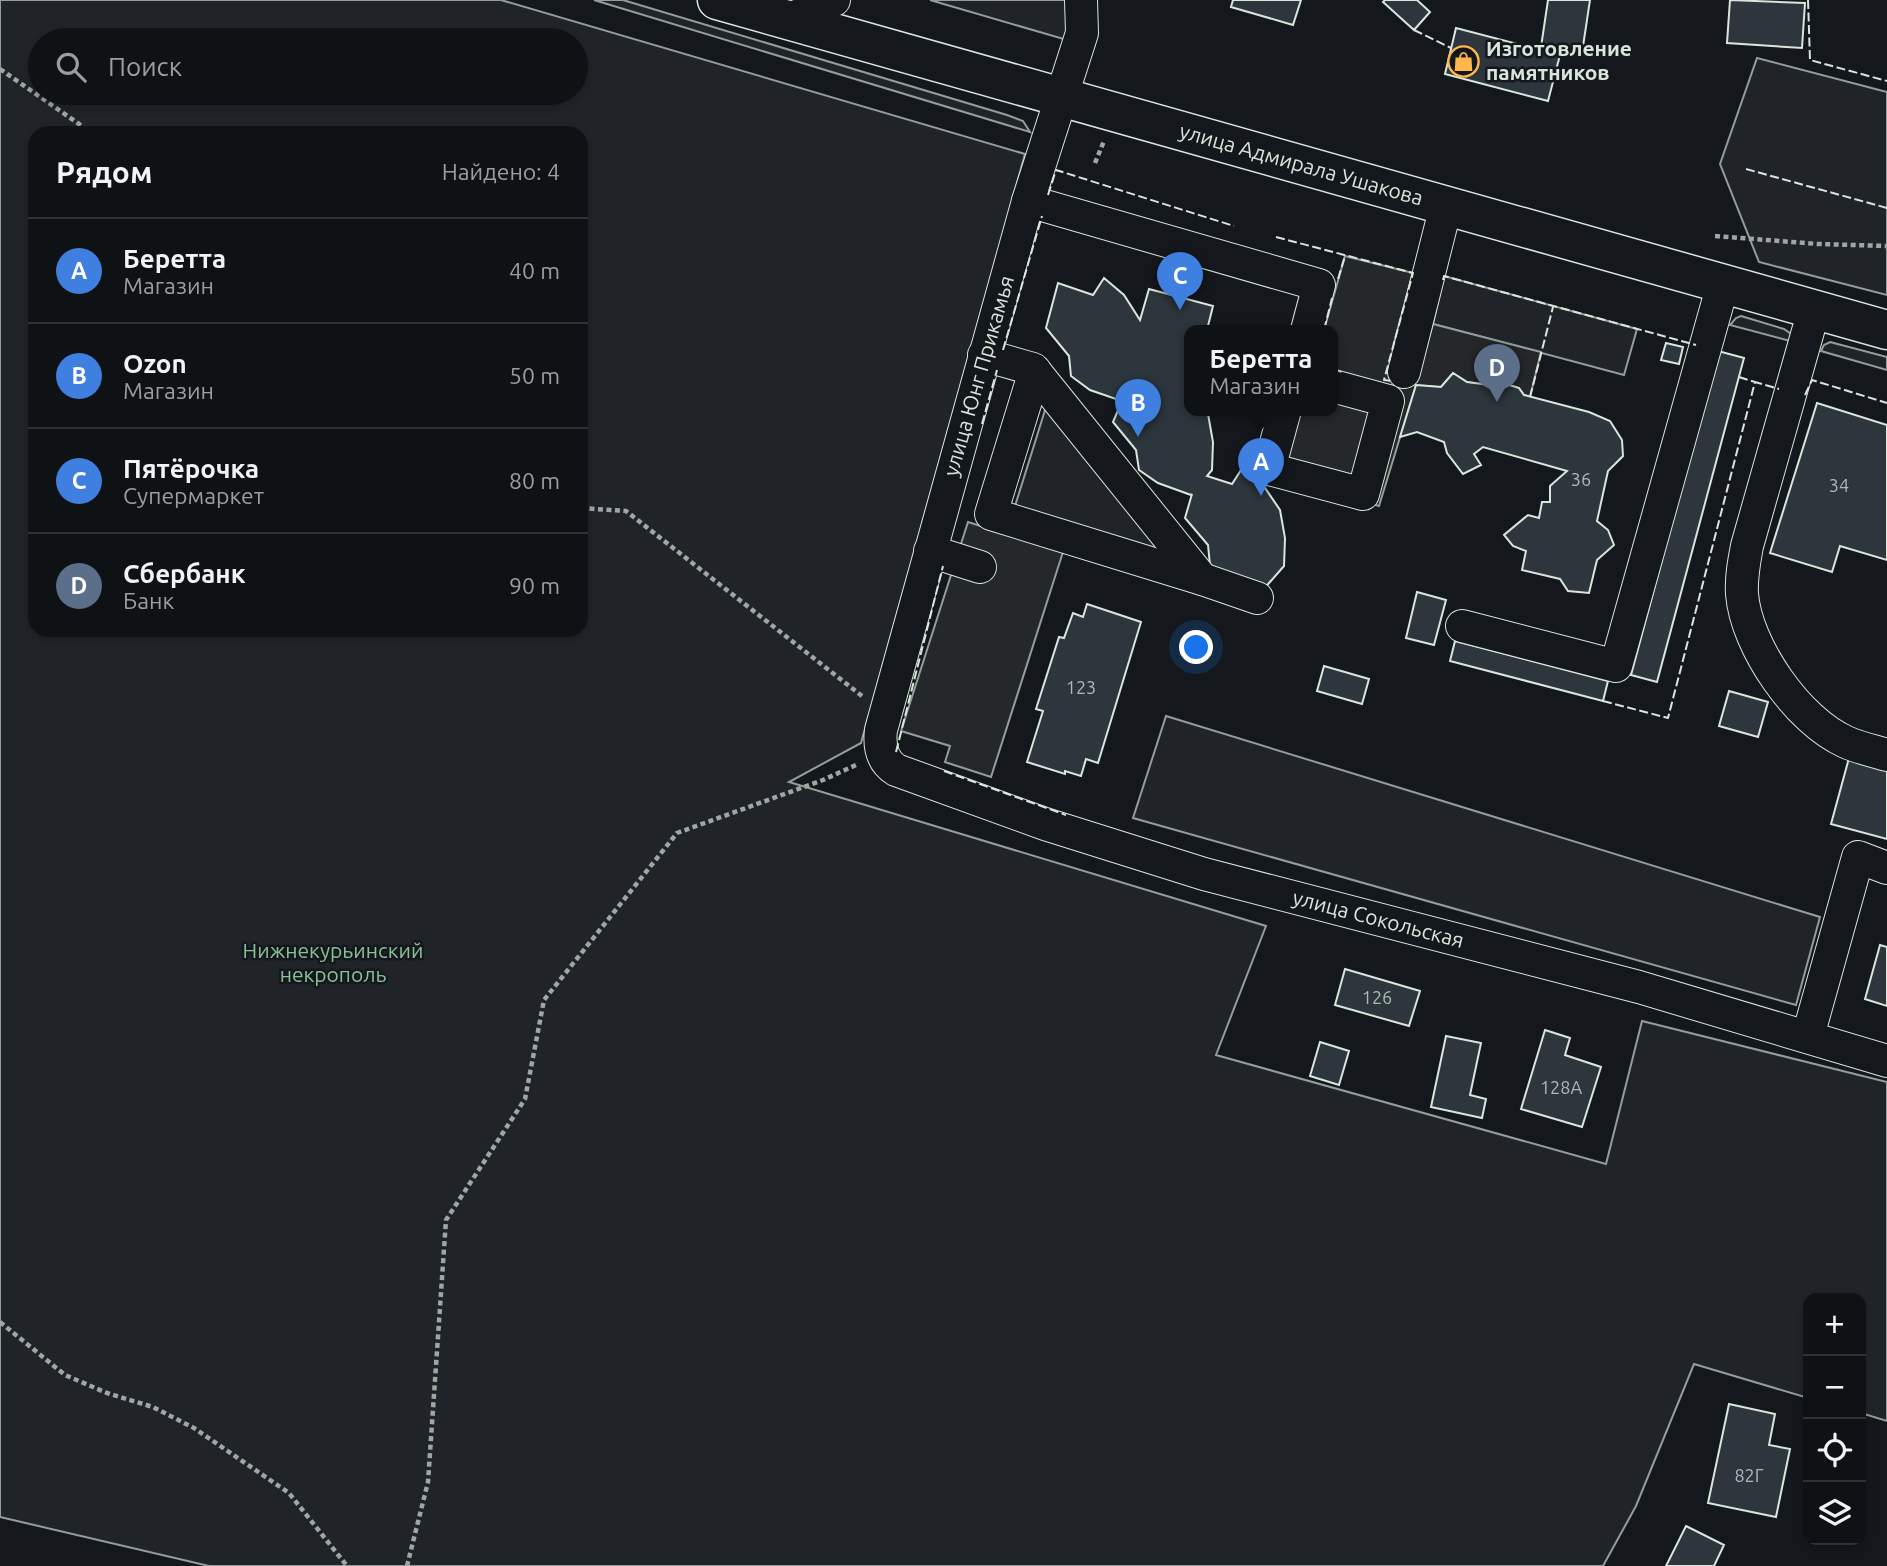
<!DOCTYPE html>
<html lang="ru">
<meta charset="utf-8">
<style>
:root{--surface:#0f1215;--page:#1d2022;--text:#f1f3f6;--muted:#9b9ea0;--line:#2f3234;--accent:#1a73e8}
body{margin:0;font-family:Ubuntu,sans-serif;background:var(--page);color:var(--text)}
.controls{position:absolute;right:21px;bottom:21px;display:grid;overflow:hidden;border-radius:14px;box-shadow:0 4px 10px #0003}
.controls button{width:63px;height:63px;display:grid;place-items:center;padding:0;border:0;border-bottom:2px solid var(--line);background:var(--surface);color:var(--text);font:35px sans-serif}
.you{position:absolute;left:1197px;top:648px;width:24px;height:24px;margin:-18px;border:5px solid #fff;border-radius:50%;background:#1a73e8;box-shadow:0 0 0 10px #1a73e833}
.badge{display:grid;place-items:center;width:46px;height:46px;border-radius:50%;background:var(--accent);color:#fff;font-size:23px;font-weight:700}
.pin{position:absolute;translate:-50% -58px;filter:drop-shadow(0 2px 4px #0008)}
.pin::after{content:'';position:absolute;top:37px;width:24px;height:21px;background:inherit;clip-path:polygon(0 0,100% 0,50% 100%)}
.popup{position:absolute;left:1184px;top:325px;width:154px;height:91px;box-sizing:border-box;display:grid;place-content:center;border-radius:14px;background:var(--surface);filter:drop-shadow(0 2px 5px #0005);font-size:23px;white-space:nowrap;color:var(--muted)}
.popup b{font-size:26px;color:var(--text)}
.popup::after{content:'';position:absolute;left:50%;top:100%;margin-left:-14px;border:14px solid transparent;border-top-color:var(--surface)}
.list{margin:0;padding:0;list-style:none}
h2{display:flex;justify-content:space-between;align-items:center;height:91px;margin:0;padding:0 28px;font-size:30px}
h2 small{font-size:23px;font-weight:400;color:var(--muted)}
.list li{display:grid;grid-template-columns:46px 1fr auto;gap:21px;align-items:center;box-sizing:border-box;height:105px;padding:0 28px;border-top:2px solid var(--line)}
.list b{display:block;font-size:26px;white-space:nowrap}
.list p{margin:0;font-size:23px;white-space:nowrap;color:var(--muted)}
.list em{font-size:23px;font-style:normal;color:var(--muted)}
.icon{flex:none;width:38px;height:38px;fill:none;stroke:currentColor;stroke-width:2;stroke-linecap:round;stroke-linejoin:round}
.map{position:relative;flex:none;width:1887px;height:1566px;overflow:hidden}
.search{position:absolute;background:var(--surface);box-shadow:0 4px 10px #0003;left:28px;top:28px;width:560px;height:77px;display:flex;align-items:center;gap:18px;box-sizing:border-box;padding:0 24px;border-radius:38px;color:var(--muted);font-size:26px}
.panel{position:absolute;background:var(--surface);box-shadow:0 4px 10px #0003;left:28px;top:126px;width:560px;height:511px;border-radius:21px}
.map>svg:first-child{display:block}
</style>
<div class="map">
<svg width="1887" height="1566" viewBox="0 0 1887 1566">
<rect width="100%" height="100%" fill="#14181c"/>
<path fill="#202428" stroke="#939e99" stroke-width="2" fill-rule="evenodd" d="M 0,0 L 501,0 L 1025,154 L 861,743 L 789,782 L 1266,926 L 1216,1055 L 1606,1164 L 1642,1021 L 1887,1082 L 1887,1421 L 1861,1413 L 1861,1298 L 1808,1298 L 1808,1398 L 1694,1364 L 1636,1506 L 1603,1566 L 209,1566 L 0,1517 ZM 40,40 L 576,40 L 576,93 L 40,93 ZM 35,133 L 581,133 L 581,630 L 35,630 Z
M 594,0 L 623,0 L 1007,115 L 1023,121 L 1030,132 Z
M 930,0 L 1068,0 L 1067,40 Z
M 1757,58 L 1887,92 L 1887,295 L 1759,262 L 1720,164 Z
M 1444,276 L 1637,329 L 1624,375 L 1433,324 Z
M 1741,316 L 1784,329 L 1794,336 L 1794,342 L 1730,325 L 1736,318 Z
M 1830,342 L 1887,357 L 1887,370 L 1821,351 L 1824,345 Z
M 1046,407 L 1163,552 L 1015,506 Z
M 1166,716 L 1820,917 L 1796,1005 L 1133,818 Z"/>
<path fill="#24282b" stroke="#939e99" stroke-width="2" d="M 1345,256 L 1413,273 L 1394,343 L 1425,351 L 1433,324 L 1541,352 L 1530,397 L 1524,395 L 1519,388 L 1498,381 L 1489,385 L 1467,382 L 1453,373 L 1441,387 L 1416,385 L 1379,506 L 1254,471 L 1272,410 L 1333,410 L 1333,330 L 1324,330 Z
M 968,522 L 1063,552 L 991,777 L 945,762 L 950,746 L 901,731 Z"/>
<path fill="#2c363c" stroke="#d8e6dc" stroke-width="2" d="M 1233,0 L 1301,0 L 1293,25 L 1231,7 Z
M 1385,0 L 1417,0 L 1430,12 L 1414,30 L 1383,2 Z
M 1548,0 L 1590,0 L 1582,53 L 1541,47 Z
M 1730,0 L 1805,3 L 1802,48 L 1727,43 Z
M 1456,28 L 1560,55 L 1548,101 L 1445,74 Z
M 1104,278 L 1124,295 L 1140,320 L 1149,289 L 1213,306 L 1207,330 L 1189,330 L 1189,410 L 1205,410 L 1208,414 L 1213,442 L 1212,470 L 1207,476 L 1232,484 L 1243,467 L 1263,485 L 1280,510 L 1285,538 L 1284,566 L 1262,591 L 1210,565 L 1208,545 L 1185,518 L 1192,494 L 1191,495 L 1158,483 L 1139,470 L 1136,450 L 1113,422 L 1122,401 L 1090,390 L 1071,376 L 1069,356 L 1046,328 L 1058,283 L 1093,295 Z
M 1666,343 L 1683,347 L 1679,364 L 1661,360 Z
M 1718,351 L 1744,358 L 1657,682 L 1631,675 Z
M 1453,373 L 1467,382 L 1489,385 L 1497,381 L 1519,388 L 1524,395 L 1589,412 L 1610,421 L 1622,440 L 1623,456 L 1608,471 L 1597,521 L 1608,530 L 1614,545 L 1597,560 L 1589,593 L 1568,591 L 1560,579 L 1522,570 L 1526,551 L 1513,546 L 1504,535 L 1528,515 L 1539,518 L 1542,502 L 1550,502 L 1550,486 L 1567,471 L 1483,447 L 1474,454 L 1481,465 L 1463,474 L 1447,453 L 1444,442 L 1417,432 L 1400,437 L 1416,385 L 1441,387 Z
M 1817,403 L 1887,425 L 1887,560 L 1840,546 L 1832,572 L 1770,553 Z
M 1417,592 L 1446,600 L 1434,645 L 1406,638 Z
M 1087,604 L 1141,622 L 1098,763 L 1086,759 L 1081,776 L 1065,771 L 1065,774 L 1027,762 L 1043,711 L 1036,709 L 1059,637 L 1064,638 L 1073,613 L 1083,617 Z
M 1455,641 L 1608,681 L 1603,701 L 1450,661 Z
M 1324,666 L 1369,679 L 1362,704 L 1317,691 Z
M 1729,691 L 1768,702 L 1758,737 L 1719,726 Z
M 1849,758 L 1887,768 L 1887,839 L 1831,824 Z
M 1880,945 L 1887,947 L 1887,1006 L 1865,999 Z
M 1345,969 L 1420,991 L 1409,1026 L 1335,1005 Z
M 1545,1030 L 1570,1038 L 1565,1055 L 1601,1067 L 1582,1127 L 1521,1109 Z
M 1446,1036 L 1481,1043 L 1470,1095 L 1486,1099 L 1482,1118 L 1431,1107 Z
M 1320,1042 L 1349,1051 L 1339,1085 L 1310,1076 Z
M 1729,1404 L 1775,1414 L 1769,1445 L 1790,1449 L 1776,1517 L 1708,1503 Z
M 1686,1526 L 1724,1545 L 1714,1566 L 1666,1566 Z"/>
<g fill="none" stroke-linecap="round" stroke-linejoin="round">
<defs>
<g id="minor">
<path id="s1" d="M 1081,0 L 1082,33 L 1028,201 L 881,730 C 879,746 882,761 896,770 L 1045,824 L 1204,874 L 1639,987 L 1887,1061"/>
<path d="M 790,19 L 834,0"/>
<path d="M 1028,201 L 1319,285 L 1307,330"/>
<path d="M 1814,310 L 1747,546 C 1744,562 1741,577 1742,594 C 1746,646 1798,721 1846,742 C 1859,748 1874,751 1887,755"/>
<path d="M 984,355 L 1033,369 L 1202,579 L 1257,598"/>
<path d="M 1035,371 L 991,514 L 1202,579"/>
<path d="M 1404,372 L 1446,206"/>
<path d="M 1285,410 L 1269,469 L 1363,494 L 1388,401 L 1333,386"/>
<path d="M 930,551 L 980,567"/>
<path d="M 1462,626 L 1616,666 L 1723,284"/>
<path d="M 1808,1036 L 1858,857 L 1887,868"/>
</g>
<g id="major">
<path id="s2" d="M 717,0 L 1887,330"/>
</g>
</defs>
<use href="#minor" stroke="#d8e6dc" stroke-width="34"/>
<use href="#major" stroke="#d8e6dc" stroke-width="41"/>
<path stroke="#9da8a2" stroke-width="4.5" stroke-dasharray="5 3.5" stroke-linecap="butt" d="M 0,69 L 92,133
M 1095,163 L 1104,141
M 1715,236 L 1818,244 L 1887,246
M 581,508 L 626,511 L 862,696
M 0,1322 L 65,1375 L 107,1393 L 153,1407 L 194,1428 L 289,1493 L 347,1566
M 407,1566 L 428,1482 L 446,1220 L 525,1099 L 544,1000 L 677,833 L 823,780 L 856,765"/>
<use href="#minor" stroke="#14181c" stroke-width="32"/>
<use href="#major" stroke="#14181c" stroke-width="38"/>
<path stroke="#d8e6dc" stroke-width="2" stroke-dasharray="9 3.5" stroke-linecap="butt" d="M 1808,0 L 1810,60 L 1887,81
M 1414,30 L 1451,48
M 1746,169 L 1887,208
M 1048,195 L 1056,170 L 1234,226
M 1276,237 L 1413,273 L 1384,380 L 1394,381
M 1338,279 L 1345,256
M 1443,280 L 1444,276 L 1696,345
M 1324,330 L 1332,298
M 1003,350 L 1042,216
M 1333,369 L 1342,372
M 1739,377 L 1755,382
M 1805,395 L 1812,380 L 1887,403
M 1530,397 L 1553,307
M 982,424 L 997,370
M 1603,701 L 1668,718 L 1755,382 L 1779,389
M 896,752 L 943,566
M 944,771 L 1066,815"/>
</g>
<defs>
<symbol id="shop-ring" viewBox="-11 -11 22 22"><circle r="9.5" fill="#14181c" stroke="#ffb74d" stroke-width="1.5"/><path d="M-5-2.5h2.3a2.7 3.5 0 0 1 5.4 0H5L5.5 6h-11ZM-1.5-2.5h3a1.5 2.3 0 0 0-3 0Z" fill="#ffb74d"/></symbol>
</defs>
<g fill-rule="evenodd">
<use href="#shop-ring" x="1446" y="44" width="35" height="35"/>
</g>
<g text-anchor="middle" stroke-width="5" stroke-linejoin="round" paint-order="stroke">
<g font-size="18" fill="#adbab4">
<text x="1581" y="486">36</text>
<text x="1839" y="492">34</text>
<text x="1081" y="694">123</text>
<text x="1377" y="1004">126</text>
<text x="1561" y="1094">128А</text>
<text x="1749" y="1482">82Г</text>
</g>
<g font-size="21" font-weight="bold" fill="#d8e6dc" stroke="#14181c" text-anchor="start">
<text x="1486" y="56">Изготовление<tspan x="1486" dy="24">памятников</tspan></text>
</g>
<g font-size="21" fill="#d8e6dc" stroke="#14181c">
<text dy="7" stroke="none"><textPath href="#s2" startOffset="607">улица Адмирала Ушакова</textPath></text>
<text transform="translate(979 376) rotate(-74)" y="7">улица Юнг Прикамья</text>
<text dy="7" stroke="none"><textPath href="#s1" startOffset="1309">улица Сокольская</textPath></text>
</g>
<g font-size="21" fill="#8ac095" stroke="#14181c">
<text x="333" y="958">Нижнекурьинский<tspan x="333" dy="24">некрополь</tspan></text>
</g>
</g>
</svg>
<div class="controls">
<button>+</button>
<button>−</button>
<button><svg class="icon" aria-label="locate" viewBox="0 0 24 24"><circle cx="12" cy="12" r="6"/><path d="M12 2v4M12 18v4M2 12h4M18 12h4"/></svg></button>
<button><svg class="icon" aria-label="layers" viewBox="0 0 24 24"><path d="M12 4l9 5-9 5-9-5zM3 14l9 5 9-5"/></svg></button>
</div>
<div class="you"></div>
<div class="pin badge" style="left:1261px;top:496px;background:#3f7fe0">A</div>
<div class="popup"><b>Беретта</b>Магазин</div>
<div class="pin badge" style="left:1138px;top:437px;background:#3f7fe0">B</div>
<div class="pin badge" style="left:1180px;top:310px;background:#3f7fe0">C</div>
<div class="pin badge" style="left:1497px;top:402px;background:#5c6f8a">D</div>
<div class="search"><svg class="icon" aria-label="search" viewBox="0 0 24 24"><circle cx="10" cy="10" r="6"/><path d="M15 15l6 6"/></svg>Поиск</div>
<section class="panel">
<h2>Рядом<small>Найдено: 4</small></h2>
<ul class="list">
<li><span class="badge" style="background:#3f7fe0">A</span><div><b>Беретта</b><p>Магазин</p></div><em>40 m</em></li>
<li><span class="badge" style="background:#3f7fe0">B</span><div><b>Ozon</b><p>Магазин</p></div><em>50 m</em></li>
<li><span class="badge" style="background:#3f7fe0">C</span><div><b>Пятёрочка</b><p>Супермаркет</p></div><em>80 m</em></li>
<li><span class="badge" style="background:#5c6f8a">D</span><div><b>Сбербанк</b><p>Банк</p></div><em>90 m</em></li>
</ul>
</section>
</div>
